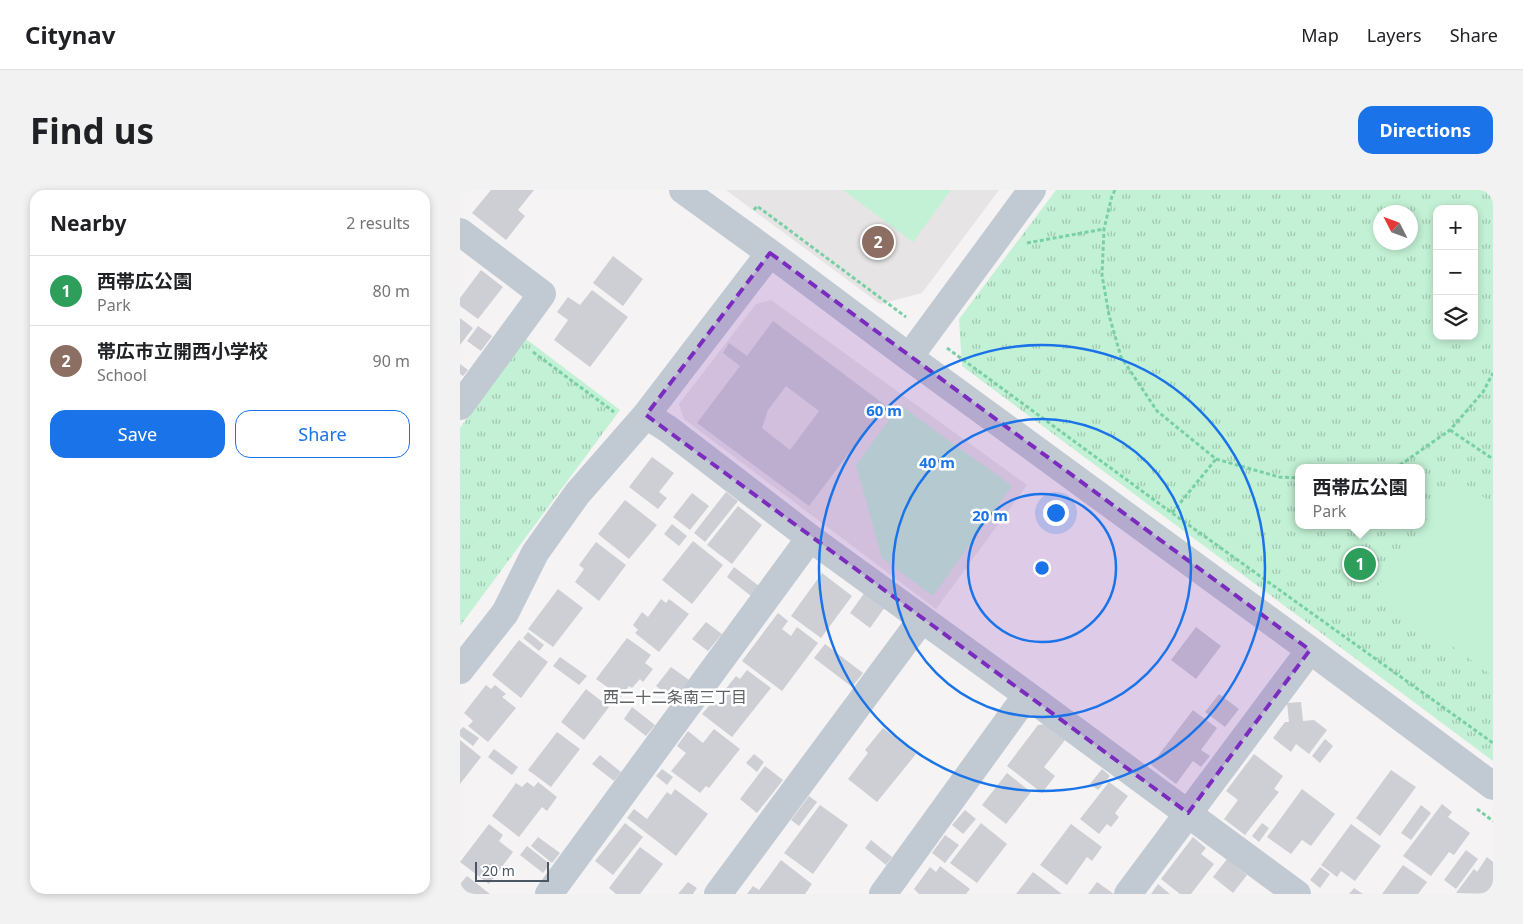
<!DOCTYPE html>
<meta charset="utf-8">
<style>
:root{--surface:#fff;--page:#f2f2f2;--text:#202124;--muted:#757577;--line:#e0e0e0;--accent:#1a73e8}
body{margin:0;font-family:"Noto Sans","Noto Sans JP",sans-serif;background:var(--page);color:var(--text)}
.controls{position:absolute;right:15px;top:15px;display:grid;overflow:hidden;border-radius:10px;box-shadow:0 2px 8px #0003}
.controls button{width:45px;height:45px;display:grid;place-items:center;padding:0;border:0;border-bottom:1px solid var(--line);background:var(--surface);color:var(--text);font:25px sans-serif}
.compass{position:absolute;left:913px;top:15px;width:45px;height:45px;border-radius:50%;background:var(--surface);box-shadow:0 2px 8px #0003;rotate:312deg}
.scale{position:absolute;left:15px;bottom:12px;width:74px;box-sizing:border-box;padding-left:5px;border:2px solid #4a5661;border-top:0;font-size:14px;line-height:18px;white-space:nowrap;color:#4a5661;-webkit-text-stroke:4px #fff;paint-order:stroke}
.you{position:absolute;left:595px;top:322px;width:18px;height:18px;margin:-12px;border:4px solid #fff;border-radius:50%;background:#1a73e8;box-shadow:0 0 0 8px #1a73e833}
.badge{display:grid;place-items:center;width:32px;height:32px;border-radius:50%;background:var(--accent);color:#fff;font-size:16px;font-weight:700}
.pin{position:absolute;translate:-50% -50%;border:2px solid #fff;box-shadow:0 1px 5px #0006}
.popup{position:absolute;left:835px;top:274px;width:130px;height:65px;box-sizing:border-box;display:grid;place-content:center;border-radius:10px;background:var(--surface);filter:drop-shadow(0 1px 4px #0005);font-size:16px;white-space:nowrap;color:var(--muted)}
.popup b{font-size:19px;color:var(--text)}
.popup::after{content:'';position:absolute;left:50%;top:100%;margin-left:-10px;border:10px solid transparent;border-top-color:var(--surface)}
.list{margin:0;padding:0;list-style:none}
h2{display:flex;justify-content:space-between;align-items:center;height:65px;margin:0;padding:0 20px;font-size:21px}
h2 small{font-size:16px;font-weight:400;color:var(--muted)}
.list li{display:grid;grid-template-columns:32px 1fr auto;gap:15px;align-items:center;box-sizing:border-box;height:70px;padding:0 20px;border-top:1px solid var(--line)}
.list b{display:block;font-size:19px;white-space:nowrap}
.list p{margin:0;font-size:16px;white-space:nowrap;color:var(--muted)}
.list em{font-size:16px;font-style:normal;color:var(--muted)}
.actions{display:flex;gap:10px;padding:15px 20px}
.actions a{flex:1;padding:11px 0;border:1px solid var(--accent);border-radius:15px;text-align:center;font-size:18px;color:var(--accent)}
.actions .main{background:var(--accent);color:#fff}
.icon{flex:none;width:28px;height:28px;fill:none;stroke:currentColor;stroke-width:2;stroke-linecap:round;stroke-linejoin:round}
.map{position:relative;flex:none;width:1033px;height:704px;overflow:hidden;border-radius:15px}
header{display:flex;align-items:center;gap:30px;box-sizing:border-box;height:70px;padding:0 25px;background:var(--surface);border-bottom:1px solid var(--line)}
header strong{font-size:24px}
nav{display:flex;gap:28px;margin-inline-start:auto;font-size:18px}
.intro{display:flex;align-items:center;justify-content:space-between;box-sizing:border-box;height:120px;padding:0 30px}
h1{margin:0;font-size:35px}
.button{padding:12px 22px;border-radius:15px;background:var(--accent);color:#fff;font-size:18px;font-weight:700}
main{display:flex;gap:30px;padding:0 30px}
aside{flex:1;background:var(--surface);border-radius:15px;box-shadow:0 2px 8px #0003}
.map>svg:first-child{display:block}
</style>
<header>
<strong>Citynav</strong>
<nav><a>Map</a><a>Layers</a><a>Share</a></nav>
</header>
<div class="intro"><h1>Find us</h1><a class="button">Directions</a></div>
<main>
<aside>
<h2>Nearby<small>2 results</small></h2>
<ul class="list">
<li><span class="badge" style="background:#2e9e5b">1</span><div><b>西帯広公園</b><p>Park</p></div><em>80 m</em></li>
<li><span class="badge" style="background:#8d6e63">2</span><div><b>帯広市立開西小学校</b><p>School</p></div><em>90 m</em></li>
</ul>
<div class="actions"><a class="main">Save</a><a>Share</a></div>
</aside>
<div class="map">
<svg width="1033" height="704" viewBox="0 0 1033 704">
<defs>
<pattern id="grass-tufts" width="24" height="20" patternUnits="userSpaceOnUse" patternTransform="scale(1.25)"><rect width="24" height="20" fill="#c3f1d5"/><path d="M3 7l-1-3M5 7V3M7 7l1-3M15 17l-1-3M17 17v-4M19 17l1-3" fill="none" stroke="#a0c6b0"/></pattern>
</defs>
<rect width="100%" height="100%" fill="#f5f3f3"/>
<path fill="#e6e4e5" d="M 266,0 L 539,0 L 462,103 L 420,114 Z
M 311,110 L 567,295 L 476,419 L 224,229 L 219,214 L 296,114 Z"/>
<path fill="url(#grass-tufts)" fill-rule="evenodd" d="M 596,0 L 1033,0 L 1033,571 L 502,176 L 499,129 ZM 977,19 L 1014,19 L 1014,146 L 977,146 ZM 921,22 L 951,22 L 951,52 L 921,52 ZM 839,278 L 961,278 L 961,335 L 839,335 Z
M 66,149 L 160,220 L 0,436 L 0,238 Z"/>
<path fill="#c3f1d5" d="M 383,0 L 491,0 L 453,52 Z
M 440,215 L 552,296 L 473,406 L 422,368 L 396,275 Z
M 997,288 L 1033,314 L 1033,481 L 1030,484 L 915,400 Z"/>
<path fill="#cdcfd5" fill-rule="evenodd" d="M 31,0 L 74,0 L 58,20 L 65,26 L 46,50 L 12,23 Z
M 153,66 L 183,89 L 163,116 L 133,93 Z
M 21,80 L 43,97 L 18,129 L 0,116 L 0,108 Z
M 132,100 L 168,127 L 130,177 L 94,150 L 108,130 L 97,122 L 108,107 L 120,115 Z
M 0,128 L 13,138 L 0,155 Z
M 313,131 L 425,215 L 349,316 L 237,233 L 280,176 L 263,163 L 269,153 L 287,166 ZM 326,196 L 359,221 L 330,260 L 302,238 L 308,220 Z
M 18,136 L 32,146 L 21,161 L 7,151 Z
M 0,174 L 8,180 L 3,186 L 0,184 Z
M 192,267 L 214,283 L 199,302 L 207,308 L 198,319 L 169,297 Z
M 266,302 L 278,311 L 245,352 L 234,343 Z
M 232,303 L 249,316 L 230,340 L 213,327 Z
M 165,310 L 197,335 L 169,369 L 138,344 Z
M 278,316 L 302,335 L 272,374 L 247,355 Z
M 212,334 L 227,346 L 219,356 L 204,344 Z
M 233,351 L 263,375 L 232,414 L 202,390 Z
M 136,352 L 166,375 L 139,411 L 115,392 L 124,379 L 119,375 Z
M 274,377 L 299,396 L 291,406 L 267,387 Z
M 362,383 L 392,406 L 361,448 L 331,426 Z
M 98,399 L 123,418 L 93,457 L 68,439 Z
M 405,402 L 425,417 L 410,438 L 390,423 Z
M 201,409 L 206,413 L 209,409 L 229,424 L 199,462 L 175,443 L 178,440 L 173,435 L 182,422 L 188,427 Z
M 318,423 L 328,431 L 322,439 L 331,446 L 337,437 L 358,453 L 322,501 L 282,471 Z
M 246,432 L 262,444 L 248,461 L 232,449 Z
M 736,437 L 761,456 L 736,489 L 711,470 Z
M 68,442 L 84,455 L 79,461 L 63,448 Z
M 167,448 L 191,465 L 185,473 L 193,479 L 183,492 L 180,489 L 172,498 L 169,496 L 161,507 L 136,489 Z
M 59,450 L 88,472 L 61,508 L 32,485 Z
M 365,454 L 403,483 L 392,497 L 354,468 Z
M 100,467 L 127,486 L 119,495 L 93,476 Z
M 211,477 L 229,490 L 214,510 L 196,496 Z
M 287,480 L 311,498 L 272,547 L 242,524 L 253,511 L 259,516 L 268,504 L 264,501 L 276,486 L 280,489 Z
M 26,495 L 31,499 L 35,495 L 46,504 L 42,507 L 56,518 L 28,552 L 8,536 L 13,531 L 4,523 Z
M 126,499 L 149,517 L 124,550 L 101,532 Z
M 759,504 L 779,519 L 765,537 L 745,522 Z
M 841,512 L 843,531 L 854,530 L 867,540 L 849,564 L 836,554 L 831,562 L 813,548 L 825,532 L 829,532 L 827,513 Z
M 172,517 L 195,535 L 186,546 L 164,529 Z
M 733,520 L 757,538 L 741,560 L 750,566 L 741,577 L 733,571 L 716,594 L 691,575 Z
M 585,534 L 605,550 L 584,577 L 595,586 L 582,603 L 547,576 L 578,535 Z
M 3,537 L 19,548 L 13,556 L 0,546 L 0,540 Z
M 423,538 L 456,564 L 417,612 L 388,589 L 408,563 L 405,560 Z
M 254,539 L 280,559 L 249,598 L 246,596 L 240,603 L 211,581 L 226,563 L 217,556 L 228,541 L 243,553 Z
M 97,542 L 120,559 L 91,597 L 68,580 Z
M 865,549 L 873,556 L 860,573 L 852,566 Z
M 0,550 L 21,567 L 0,594 Z
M 34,559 L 58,577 L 52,585 L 28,567 Z
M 294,564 L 304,572 L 297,582 L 286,573 Z
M 794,564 L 823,586 L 814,599 L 819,602 L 785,645 L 764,629 L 778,610 L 766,601 Z
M 140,565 L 161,582 L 154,591 L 132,574 Z
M 305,576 L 323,590 L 297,623 L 280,609 Z
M 202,579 L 213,587 L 207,595 L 196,586 Z
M 642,579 L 650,586 L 638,600 L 630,594 Z
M 931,580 L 956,597 L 920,646 L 896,628 Z
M 547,583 L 571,602 L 546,634 L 522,615 Z
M 67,592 L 74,597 L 78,592 L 97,607 L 87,621 L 82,617 L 59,647 L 32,626 L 56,593 L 62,597 Z
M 649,592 L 668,606 L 655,623 L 659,627 L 651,637 L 647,634 L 639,644 L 620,629 Z
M 215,599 L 248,624 L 216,666 L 167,628 L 174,619 L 187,629 L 207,602 L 211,605 Z
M 842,599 L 875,624 L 851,656 L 842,650 L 831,664 L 807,647 Z
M 349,606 L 357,612 L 339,636 L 331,630 Z
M 982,614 L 992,622 L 988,627 L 1010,643 L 994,665 L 989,662 L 971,686 L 943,666 Z
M 360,615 L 388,635 L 353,684 L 324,663 Z
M 961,615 L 971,623 L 951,650 L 941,643 Z
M 505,620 L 516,629 L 503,644 L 492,635 Z
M 165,633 L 183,647 L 153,685 L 135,671 Z
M 521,633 L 547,654 L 517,693 L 490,673 Z
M 802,633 L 809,638 L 799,652 L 792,646 Z
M 29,634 L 43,645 L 39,651 L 53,662 L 29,694 L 0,672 Z
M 611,634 L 642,657 L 632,671 L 627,667 L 607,695 L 580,675 Z
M 891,634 L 921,656 L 895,691 L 881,681 L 877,687 L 861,675 Z
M 485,645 L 499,655 L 485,673 L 472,663 Z
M 78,647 L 100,663 L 92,673 L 71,656 Z
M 733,647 L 746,658 L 741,664 L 754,674 L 731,704 L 720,704 L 701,689 Z
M 411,650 L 432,667 L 426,675 L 405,658 Z
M 67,656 L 90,674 L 83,683 L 60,665 Z
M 180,657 L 203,674 L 180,704 L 156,704 L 149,698 Z
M 1006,660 L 1018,669 L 996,699 L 984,690 Z
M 1027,667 L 1033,672 L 1033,704 L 996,703 L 1014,679 L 1017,682 Z
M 767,669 L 787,685 L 773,703 L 753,687 Z
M 321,670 L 352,694 L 345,704 L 287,704 L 293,696 L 299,700 Z
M 943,675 L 967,692 L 958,704 L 922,704 Z
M 480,676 L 510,699 L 506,704 L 459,704 L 454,699 L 470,677 L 476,682 Z
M 860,677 L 870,684 L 860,698 L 850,690 Z
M 573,682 L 602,704 L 556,704 Z
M 7,686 L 30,704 L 0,704 L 0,694 Z
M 228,692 L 237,698 L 233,704 L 218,704 Z
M 637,692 L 654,704 L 628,704 Z
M 698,694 L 710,704 L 691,704 Z
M 894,698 L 903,704 L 889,704 Z"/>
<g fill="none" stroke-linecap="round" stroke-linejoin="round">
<path stroke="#7ad0a6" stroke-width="3" stroke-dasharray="4 2.5" stroke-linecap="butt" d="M 655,0 L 652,6 L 644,39 L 642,85 L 649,125 L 661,167 L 697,221 L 756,269 L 819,287 L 839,288
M 294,20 L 297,16 L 446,127
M 567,53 L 644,39
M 487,158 L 712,323 L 1033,553
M 73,162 L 154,222
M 990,240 L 1033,269
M 927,278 L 940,275 L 990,240 L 1023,202 L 1033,183
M 712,323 L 756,269
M 1017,619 L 1033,631"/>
<path stroke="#c1cad2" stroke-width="28" d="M 223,0 L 310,63 L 449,167 L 850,460 L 1033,596
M 0,42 L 82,104 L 0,216
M 449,167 L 572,0
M 186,225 L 208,239 L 350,348 L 567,505 L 837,704
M 0,480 L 45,423 L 75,363 L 117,304 L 186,225 L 310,63
M 89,704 L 350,348
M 258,704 L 462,429
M 423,704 L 567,505
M 668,704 L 850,460"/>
</g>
<path fill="#7b2cbf" fill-opacity="0.2" stroke="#7b2cbf" stroke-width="4" stroke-dasharray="10 6" stroke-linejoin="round" d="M 310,63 L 850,460 L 728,623 L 186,225 Z"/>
<g fill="none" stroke="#1a73e8" stroke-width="2.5">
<circle cx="582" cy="378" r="74"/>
<circle cx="582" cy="378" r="149"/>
<circle cx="582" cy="378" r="223"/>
</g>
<g text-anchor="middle" stroke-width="5" stroke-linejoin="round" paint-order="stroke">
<g font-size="16" fill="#5f6368" stroke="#fff">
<text x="215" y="513">西二十二条南三丁目</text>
</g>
</g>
<circle cx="582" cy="378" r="8" fill="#1a73e8" stroke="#fff" stroke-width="2.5"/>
<g font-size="15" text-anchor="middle" font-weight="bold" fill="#1a73e8" stroke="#fff" stroke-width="5" stroke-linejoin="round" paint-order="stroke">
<text x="424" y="226">60 m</text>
<text x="477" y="278">40 m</text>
<text x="530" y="331">20 m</text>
</g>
</svg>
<div class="controls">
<button>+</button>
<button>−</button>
<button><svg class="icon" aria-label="layers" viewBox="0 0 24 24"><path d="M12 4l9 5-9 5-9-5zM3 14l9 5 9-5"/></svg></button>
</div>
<svg class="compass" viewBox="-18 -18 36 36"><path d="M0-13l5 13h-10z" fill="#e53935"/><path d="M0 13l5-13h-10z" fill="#757577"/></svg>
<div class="scale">20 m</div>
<div class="you"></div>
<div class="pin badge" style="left:900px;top:374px;background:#2e9e5b">1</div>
<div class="popup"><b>西帯広公園</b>Park</div>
<div class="pin badge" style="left:418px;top:52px;background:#8d6e63">2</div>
</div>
</main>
